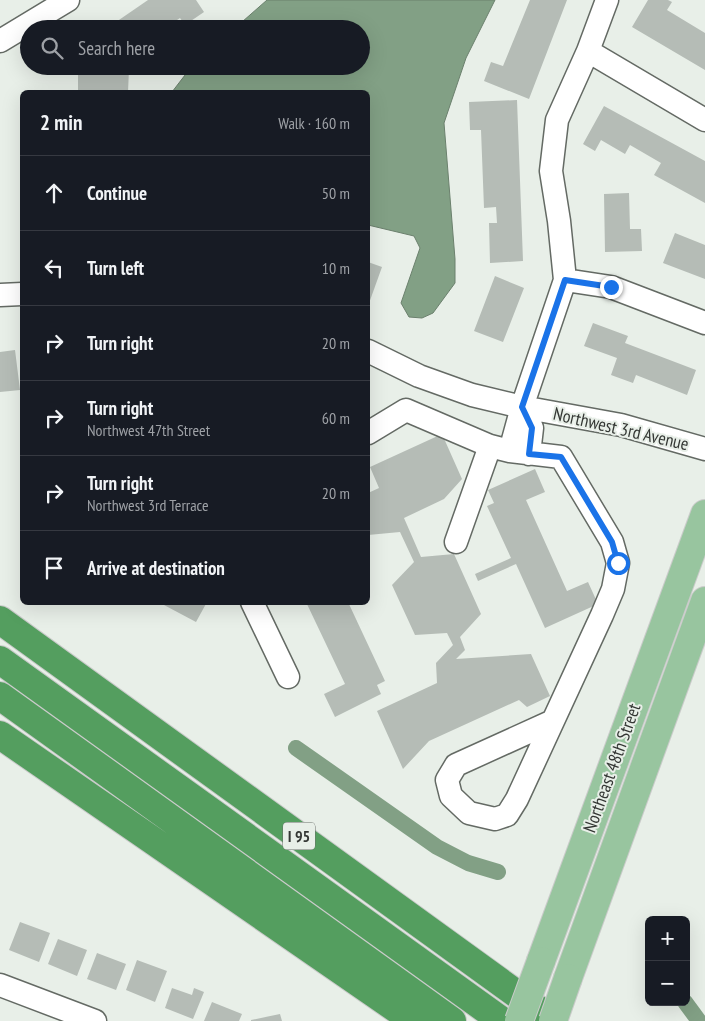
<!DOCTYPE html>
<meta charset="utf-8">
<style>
:root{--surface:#171b24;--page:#20242c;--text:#f1f3f6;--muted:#9ea1a6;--line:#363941}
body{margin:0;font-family:"PT Sans Narrow",sans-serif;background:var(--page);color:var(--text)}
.controls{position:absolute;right:15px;bottom:15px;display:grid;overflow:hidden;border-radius:8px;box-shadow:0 5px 20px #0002}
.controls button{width:45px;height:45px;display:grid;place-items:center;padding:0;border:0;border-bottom:1px solid var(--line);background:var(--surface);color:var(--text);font:25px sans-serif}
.stop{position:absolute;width:15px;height:15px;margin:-11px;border:4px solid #1a73e8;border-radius:50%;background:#fff}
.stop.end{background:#1a73e8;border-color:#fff;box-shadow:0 1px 5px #0008}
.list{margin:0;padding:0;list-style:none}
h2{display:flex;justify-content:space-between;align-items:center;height:65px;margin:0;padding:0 20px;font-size:21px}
h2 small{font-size:16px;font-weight:400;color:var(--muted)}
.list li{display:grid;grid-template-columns:32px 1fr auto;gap:15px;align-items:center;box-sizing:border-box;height:75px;padding:0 20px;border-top:1px solid var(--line)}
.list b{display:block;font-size:19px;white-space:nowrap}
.list p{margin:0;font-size:16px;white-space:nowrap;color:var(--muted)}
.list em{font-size:16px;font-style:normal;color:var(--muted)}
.icon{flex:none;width:28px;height:28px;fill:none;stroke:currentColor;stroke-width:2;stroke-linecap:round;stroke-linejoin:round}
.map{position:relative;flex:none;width:705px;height:1021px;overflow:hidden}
.search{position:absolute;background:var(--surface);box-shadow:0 5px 20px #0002;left:20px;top:20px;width:350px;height:55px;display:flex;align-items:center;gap:12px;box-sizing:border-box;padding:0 18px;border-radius:28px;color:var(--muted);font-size:19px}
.panel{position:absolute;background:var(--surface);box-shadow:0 5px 20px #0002;left:20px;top:90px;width:350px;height:515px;border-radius:8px}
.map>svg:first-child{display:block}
</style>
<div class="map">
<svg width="705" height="1021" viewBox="0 0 705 1021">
<rect width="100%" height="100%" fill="#e8efe8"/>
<path fill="#82a085" stroke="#6b806d" d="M 267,0 L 495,0 L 466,58 L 444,123 L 455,259 L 455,283 L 433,313 L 422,318 L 409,317 L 401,303 L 420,248 L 414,236 L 368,225 L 368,92 L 172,92 L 192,66 L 361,66 L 361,29 L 234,29 Z"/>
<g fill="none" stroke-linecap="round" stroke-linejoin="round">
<path stroke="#82a085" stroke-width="16" d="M 296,748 L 437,847 L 468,863 L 498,872
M 685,1002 L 699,1021"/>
</g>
<path fill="#b5bcb6" d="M 148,0 L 196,0 L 204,12 L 185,25 L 180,18 L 164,29 L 120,29 L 116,22 Z
M 530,0 L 567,0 L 529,99 L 484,81 L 491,62 L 503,66 Z
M 648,0 L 668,0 L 672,2 L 667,10 L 705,33 L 705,70 L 632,27 Z
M 78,69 L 129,69 L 128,92 L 78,92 Z
M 517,100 L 523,261 L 490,263 L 489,223 L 497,223 L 496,207 L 484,208 L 481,130 L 470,130 L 469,102 Z
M 604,106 L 705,161 L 705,203 L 654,175 L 661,163 L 630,145 L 625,154 L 601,140 L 595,151 L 583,144 Z
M 629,193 L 630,229 L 641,229 L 642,251 L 605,252 L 604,194 Z
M 675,233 L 705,245 L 705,279 L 663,263 Z
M 368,262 L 382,267 L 368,306 Z
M 495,276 L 524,288 L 503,342 L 474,331 Z
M 593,323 L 628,336 L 625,343 L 696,370 L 687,395 L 636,375 L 633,383 L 611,375 L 617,358 L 584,346 Z
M 15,350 L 20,390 L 0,392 L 0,352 Z
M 442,434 L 462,479 L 444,499 L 404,518 L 421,557 L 454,554 L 481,614 L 460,637 L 465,650 L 456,659 L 531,654 L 550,696 L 527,707 L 519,700 L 429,741 L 403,769 L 377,711 L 437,683 L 436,663 L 453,645 L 447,633 L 415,635 L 392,585 L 414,562 L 400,532 L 368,535 L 368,493 L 379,488 L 370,467 Z
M 535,469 L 545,492 L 526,500 L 567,591 L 588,582 L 598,604 L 545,628 L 516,564 L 478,581 L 475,574 L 511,558 L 487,506 L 494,503 L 488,490 Z
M 165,602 L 207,602 L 196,622 L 164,605 Z
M 306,602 L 348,602 L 385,681 L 377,685 L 381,694 L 335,717 L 324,694 L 345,684 Z
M 20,922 L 50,933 L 39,962 L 9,950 Z
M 58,939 L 87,950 L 77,976 L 48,964 Z
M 97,953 L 126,964 L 116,990 L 87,979 Z
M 137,960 L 167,971 L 155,1002 L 126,990 Z
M 172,988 L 192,995 L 194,988 L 204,992 L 193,1019 L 165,1008 Z
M 212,1002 L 242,1014 L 239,1021 L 204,1021 Z
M 280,1014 L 282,1021 L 251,1021 L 251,1020 Z"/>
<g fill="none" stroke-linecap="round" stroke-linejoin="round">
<defs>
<path id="minor" d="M 0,41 L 68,0
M 588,51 L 705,120
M 565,280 L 611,287 L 705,323
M 0,295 L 22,294
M 368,351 L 419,376 L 472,395 L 522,407 L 621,425 L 705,449
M 522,407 L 532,428 L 529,454
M 368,433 L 406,410 L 490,446 L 510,451 L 561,457 L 612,542 L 618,563 L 613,589 L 602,615 L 517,799 L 507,815 L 495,819 L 469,813 L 451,796 L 447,780 L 456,765 L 553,721
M 510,451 L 522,407 L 565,280 L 559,221 L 551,171 L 557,120 L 588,51 L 607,0
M 456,542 L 490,446
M 252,602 L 288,677
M 0,985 L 95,1021"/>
<path id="major" d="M 541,961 L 705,514
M 568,978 L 705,601"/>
<path id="highway" d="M 0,620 L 554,1021
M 0,660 L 502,1021
M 0,696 L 452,1021
M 0,735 L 414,1021"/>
</defs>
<use href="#minor" stroke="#646a64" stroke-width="25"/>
<use href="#major" stroke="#cacbca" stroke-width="30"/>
<use href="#highway" stroke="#cacbca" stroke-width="30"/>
<use href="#minor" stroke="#fff" stroke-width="22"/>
<use href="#major" stroke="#98c59f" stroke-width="28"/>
<use href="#highway" stroke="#549e5f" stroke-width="28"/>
<defs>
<path id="major-bridge" d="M 519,1021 L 541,961
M 553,1021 L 568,978"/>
</defs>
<use href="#major-bridge" stroke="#cacbca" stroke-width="30" stroke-linecap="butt"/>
<use href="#major-bridge" stroke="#98c59f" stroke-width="28"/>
</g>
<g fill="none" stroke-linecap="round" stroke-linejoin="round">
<path stroke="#1a73e8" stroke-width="6" d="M 611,287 L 565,280 L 522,407 L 532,428 L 529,454 L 561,457 L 612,542 L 618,563"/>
</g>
<g text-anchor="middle" stroke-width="4" stroke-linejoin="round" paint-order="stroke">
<rect fill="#e8efe8" stroke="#6a6e6a" stroke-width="1" x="283" y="822.5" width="32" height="27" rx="4"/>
<g font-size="16" font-weight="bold" fill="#343734">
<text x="299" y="842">I 95</text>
</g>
<g font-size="18" fill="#343734" stroke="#e8efe8">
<text transform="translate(621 429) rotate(13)" y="6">Northwest 3rd Avenue</text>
<text transform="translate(612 768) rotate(-70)" y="6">Northeast 48th Street</text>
</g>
</g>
</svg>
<div class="controls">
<button>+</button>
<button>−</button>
</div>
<div class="stop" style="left:618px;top:563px"></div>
<div class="stop end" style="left:611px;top:287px"></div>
<div class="search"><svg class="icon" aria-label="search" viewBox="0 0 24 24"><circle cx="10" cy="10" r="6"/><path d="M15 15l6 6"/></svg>Search here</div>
<section class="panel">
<h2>2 min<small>Walk · 160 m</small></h2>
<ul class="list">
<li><svg class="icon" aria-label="ahead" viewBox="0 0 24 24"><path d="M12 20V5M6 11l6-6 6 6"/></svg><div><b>Continue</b></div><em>50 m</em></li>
<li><svg class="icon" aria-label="left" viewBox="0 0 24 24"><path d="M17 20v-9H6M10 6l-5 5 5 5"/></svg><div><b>Turn left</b></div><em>10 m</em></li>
<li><svg class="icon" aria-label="right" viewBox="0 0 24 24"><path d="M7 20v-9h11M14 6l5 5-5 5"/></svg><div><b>Turn right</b></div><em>20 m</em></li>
<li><svg class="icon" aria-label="right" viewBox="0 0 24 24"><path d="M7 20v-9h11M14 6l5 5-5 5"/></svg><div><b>Turn right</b><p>Northwest 47th Street</p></div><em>60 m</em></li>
<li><svg class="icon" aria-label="right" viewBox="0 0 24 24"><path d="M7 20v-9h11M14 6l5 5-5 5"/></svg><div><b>Turn right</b><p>Northwest 3rd Terrace</p></div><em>20 m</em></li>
<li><svg class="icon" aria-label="arrive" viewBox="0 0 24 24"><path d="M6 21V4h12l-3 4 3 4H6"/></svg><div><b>Arrive at destination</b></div></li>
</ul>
</section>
</div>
